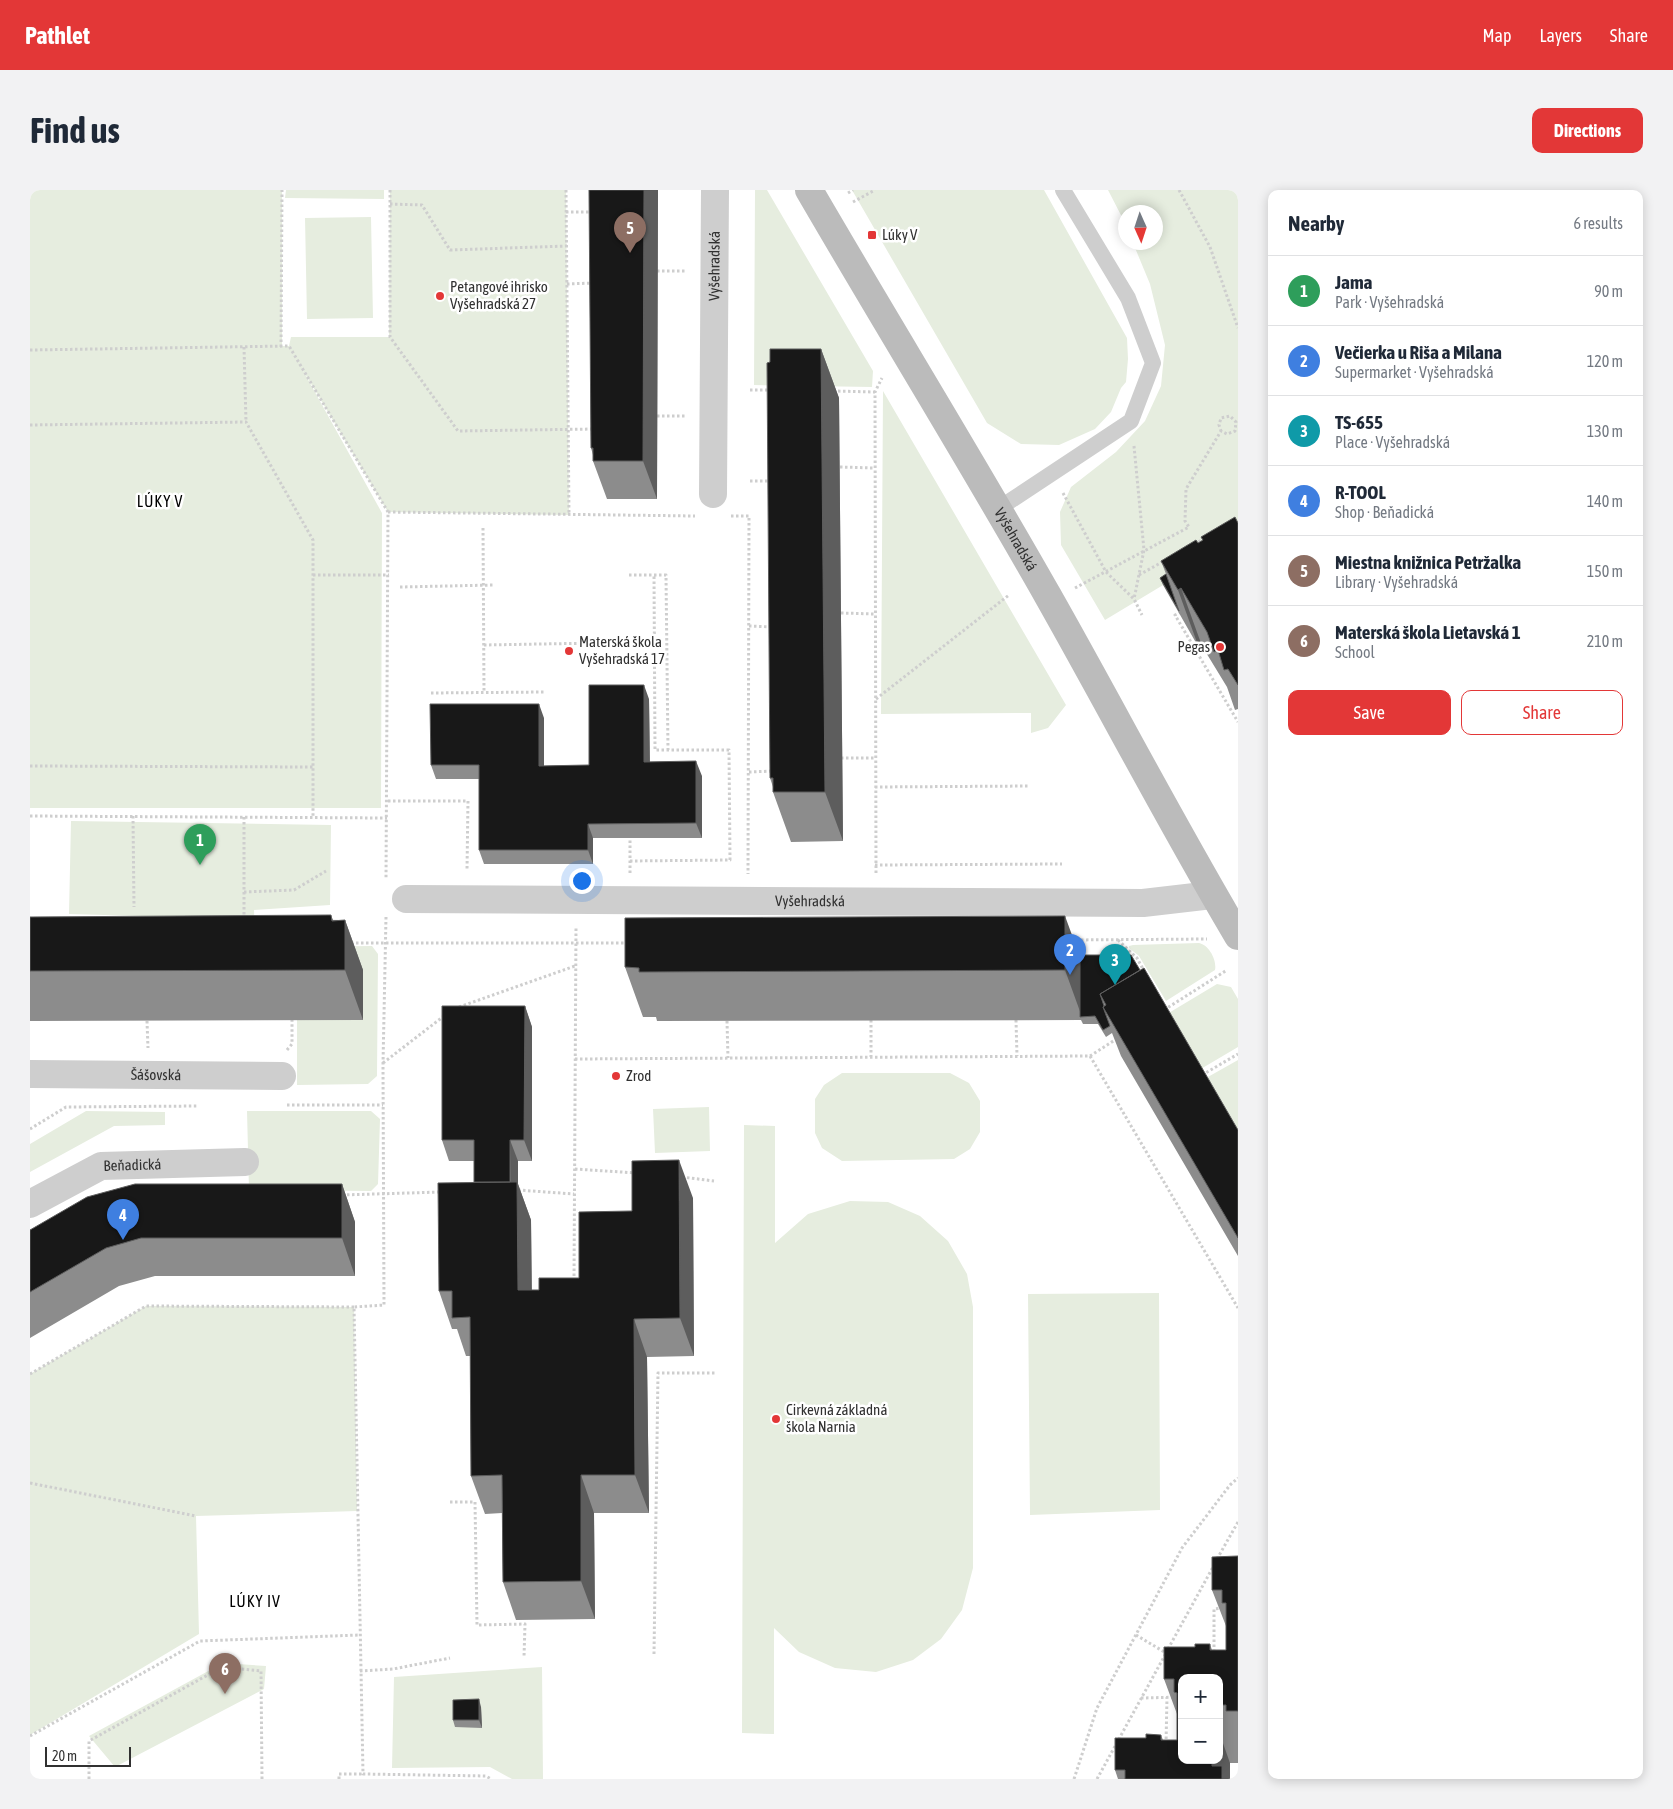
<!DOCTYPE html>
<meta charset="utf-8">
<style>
:root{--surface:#fff;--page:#f2f2f3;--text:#1f2937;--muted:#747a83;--line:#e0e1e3;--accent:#e33737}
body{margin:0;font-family:"Asap Condensed",sans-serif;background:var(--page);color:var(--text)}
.controls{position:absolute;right:15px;bottom:15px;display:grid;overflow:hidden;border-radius:10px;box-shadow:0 2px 12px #0003}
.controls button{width:45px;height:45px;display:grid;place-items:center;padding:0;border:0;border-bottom:1px solid var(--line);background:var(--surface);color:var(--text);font:25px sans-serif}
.compass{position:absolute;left:1088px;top:15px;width:45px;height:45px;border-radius:50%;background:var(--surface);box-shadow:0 2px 12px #0003;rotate:177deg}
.scale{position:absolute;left:15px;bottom:12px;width:86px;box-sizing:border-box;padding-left:5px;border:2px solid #313131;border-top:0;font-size:14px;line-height:18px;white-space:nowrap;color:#313131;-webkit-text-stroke:4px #fff;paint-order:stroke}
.you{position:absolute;left:551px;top:690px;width:18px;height:18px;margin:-12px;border:4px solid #fff;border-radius:50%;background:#1a73e8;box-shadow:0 0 0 8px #1a73e833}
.badge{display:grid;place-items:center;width:32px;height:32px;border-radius:50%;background:var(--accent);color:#fff;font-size:16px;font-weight:700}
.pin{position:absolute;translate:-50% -41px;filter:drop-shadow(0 1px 2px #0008)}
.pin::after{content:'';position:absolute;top:26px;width:18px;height:15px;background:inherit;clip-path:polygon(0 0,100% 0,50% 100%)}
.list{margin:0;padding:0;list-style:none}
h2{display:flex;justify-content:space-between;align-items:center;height:65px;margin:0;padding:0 20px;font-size:21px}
h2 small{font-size:16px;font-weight:400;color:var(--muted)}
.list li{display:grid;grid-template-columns:32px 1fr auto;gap:15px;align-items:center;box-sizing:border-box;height:70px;padding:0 20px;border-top:1px solid var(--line)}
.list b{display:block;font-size:19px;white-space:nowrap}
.list p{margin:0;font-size:16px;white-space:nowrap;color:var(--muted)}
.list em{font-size:16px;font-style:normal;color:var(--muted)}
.actions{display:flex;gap:10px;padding:15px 20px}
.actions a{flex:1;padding:11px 0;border:1px solid var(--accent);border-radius:10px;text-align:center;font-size:18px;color:var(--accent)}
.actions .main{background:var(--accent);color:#fff}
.map{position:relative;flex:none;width:1208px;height:1589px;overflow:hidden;border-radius:10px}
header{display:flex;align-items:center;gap:30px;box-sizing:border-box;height:70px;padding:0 25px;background:var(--accent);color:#fff}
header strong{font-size:24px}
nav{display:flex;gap:28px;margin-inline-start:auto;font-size:18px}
.intro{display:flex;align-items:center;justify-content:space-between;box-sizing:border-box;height:120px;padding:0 30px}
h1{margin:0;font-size:35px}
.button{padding:12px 22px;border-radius:10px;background:var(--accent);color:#fff;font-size:18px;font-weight:700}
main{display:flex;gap:30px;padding:0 30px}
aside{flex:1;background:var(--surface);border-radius:10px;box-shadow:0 2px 12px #0003}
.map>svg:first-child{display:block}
</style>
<header>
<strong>Pathlet</strong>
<nav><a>Map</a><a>Layers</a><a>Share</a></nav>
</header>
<div class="intro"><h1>Find us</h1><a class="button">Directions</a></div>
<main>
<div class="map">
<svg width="1208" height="1589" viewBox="0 0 1208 1589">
<rect width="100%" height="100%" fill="#fff"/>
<path fill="#e6eddf" d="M 0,0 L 252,0 L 252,156 L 259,156 L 261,147 L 359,147 L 360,0 L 536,0 L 539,325 L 358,322 L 271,177 L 352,323 L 351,618 L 0,618 Z
M 256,0 L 354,0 L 354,9 L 255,8 Z
M 725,0 L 737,0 L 843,181 L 842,197 L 724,195 Z
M 822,0 L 1014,0 L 1097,148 L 1098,169 L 1096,192 L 1091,198 L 1081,222 L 1065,239 L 1029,255 L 991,254 L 957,233 Z
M 1078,0 L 1208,0 L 1208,350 L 1075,430 L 1031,355 L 1030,322 L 1041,297 L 1086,262 L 1115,231 L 1131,196 L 1135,155 L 1120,94 L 1103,53 L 1126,52 L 1126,22 L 1096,22 L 1095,33 Z
M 341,27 L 343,128 L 277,129 L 275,28 Z
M 853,201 L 1036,515 L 1018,538 L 1001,543 L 1001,523 L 851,524 Z
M 41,631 L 301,635 L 300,715 L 224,720 L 225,746 L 110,726 L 39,724 Z
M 1169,753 C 1179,755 1187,770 1185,780 L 1136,811 L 1109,766 L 1099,758 L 1099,756 L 1103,755 Z
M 342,756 L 348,764 L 347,886 L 338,894 L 267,895 L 267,830 L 333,829 L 257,757 Z
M 1187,794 L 1201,797 L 1208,809 L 1208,857 L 1164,883 L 1132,827 Z
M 1208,870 L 1208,959 L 1169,892 Z
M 812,883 L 920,883 L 939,893 L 950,911 L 950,942 L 940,959 L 924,969 L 812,971 L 792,958 L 785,943 L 785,909 L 794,895 Z
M 679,917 L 680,961 L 625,963 L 623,919 Z
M 56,921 L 135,922 L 135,935 L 84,936 L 0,982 L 0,954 Z
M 217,921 L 341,921 L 350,929 L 348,994 L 341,1001 L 219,1000 Z
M 714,935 L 745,936 L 745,1053 L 778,1024 L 820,1011 L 858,1012 L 890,1026 L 918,1051 L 937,1084 L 943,1117 L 943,1378 L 932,1420 L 911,1449 L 883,1470 L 846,1482 L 805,1478 L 769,1462 L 744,1438 L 744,1544 L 712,1543 Z
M 1129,1103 L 1130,1320 L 1000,1325 L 998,1104 Z
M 116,1116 L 324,1117 L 327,1321 L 166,1326 L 169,1444 L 0,1545 L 0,1184 Z
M 193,1473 L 236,1476 L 234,1499 L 85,1577 L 59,1546 Z
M 512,1477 L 513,1589 L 482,1589 L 460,1577 L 362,1578 L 364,1487 Z"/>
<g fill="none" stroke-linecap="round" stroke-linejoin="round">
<path stroke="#cecece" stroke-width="3" stroke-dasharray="2.5 2.5" stroke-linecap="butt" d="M 360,0 L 360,147 L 428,241 L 564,239
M 536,0 L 539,325
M 1149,0 L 1180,57 L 1208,138
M 818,3 L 823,0
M 823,12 L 845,0
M 360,14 L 392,15 L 420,60 L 537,56
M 536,22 L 562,22
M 627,81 L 657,81
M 537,94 L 563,93
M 214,157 L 216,232
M 251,157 L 252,0
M 0,160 L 259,156 L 358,322 L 356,689
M 720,200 L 740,200
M 803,201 L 845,202
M 627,226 L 657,226
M 0,235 L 216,232 L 283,350 L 283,627
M 1104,256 L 1114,360 L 1104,409
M 810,277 L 844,278
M 720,291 L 740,291
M 1033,303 L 1076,382 L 1104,409 L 1112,425
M 358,322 L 665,326
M 701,326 L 719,326 L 718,684
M 453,338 L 454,502
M 1164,354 L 1176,348
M 283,385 L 359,385
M 599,385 L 636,385 L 638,560
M 1109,385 L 1134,371
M 370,397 L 464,395
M 1045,398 L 1159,337 L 1155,331 L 1156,299 L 1191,241 L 1197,244 L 1205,241 L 1206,232 L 1200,226 L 1191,228 L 1189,235 L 1191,241
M 1151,422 L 1145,425 L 1208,532
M 811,423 L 845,424
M 719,436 L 743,437
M 454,455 L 625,452
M 401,503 L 514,502
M 846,509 L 979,405
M 811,568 L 845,568
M 0,576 L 283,577
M 719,582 L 744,581
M 845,597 L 1000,596
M 358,611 L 438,611 L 437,680
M 0,626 L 357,628
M 103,626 L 104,717
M 214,627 L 214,728
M 600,671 L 700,670 L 699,560 L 625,560 L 624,384
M 845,675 L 1032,674
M 600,683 L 600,648
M 846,683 L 845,202 L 852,188
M 214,702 L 264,700 L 296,681
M 356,727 L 353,874 L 354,1115 L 324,1117 L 333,1584 L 456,1586 L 461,1589
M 1041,750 L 1177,749
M 1088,750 L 1107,768 L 1114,781
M 321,753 L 599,753
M 429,817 L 545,776
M 1134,820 L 1197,780
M 841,830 L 841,867
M 986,830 L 987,866
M 117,831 L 118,858
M 697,831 L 698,868
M 257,860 L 262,854 L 262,830
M 1060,866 L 1208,1118
M 545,869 L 1060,866 L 1088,848
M 353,873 L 414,826
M 1172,885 L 1208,864
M 257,915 L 353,915
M 0,939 L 36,917 L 168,916
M 545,979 L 606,983
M 652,987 L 684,991
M 488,1000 L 544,1004
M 312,1005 L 411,1002
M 544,1091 L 546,737
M 0,1184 L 116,1116 L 324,1117
M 0,1293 L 166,1326
M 420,1312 L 445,1312 L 447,1435 L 495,1434 L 494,1467
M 1187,1369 L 1208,1332
M 1106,1445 L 1136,1463
M 1138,1459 L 1183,1377
M 1184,1462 L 1184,1419 L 1192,1418
M 624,1464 L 628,1183 L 686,1183
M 330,1481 L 363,1479 L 420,1468
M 1111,1508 L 1152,1507
M 0,1546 L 170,1451 L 329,1445
M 1136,1554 L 1137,1507
M 59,1589 L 59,1551 L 192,1477 L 231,1481 L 232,1589
M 309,1589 L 309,1584 L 333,1584
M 1044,1589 L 1067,1518 L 1152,1358 L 1200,1295 L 1208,1288
M 1067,1589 L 1135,1465"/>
<path stroke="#cecece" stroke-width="16" d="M 968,319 L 1101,231 L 1123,173 L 1098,108 L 1033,0"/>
<g stroke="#cecece" stroke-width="28">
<path id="s1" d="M 683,304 L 685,0"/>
<path id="s2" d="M 376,709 L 1113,713 L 1182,705"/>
<path id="s3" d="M 0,884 L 252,886"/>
<path id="s4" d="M 0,1014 L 71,976 L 215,972"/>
</g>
<path stroke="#bbb" stroke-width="28" id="s5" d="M 779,0 C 858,136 941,270 1018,406 C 1082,519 1142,635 1208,746"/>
</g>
<path fill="#8c8c8c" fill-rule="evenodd" d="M 559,0 L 628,0 L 627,309 L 577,309 L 563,271 L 563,265 L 561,258 Z
M 791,159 L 809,208 L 813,651 L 761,652 L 743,602 L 743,597 L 740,588 L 740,172 Z
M 1208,333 L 1208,519 L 1205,520 L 1197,497 L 1172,456 L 1169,458 L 1133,395 L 1130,388 L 1136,384 L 1131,371 L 1173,351 L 1171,347 Z
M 619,509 L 620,572 L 672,586 L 672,648 L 563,648 L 563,674 L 454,674 L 449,660 L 449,589 L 406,589 L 401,575 L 514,528 L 514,576 L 559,575 Z
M 0,727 L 315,730 L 333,780 L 333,830 L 0,831 Z
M 1050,768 L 1208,940 L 1208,1066 L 1091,866 L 1082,843 L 1076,847 L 1068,834 L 1053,834 L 1051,830 L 627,831 L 626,827 L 613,827 L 595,777 Z
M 495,816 L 502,837 L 502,971 L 488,971 L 488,994 L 501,1030 L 502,1100 L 509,1100 L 549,1088 L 602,1021 L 663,1008 L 664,1166 L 617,1167 L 619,1323 L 564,1323 L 565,1429 L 486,1430 L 473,1392 L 472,1323 L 455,1324 L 441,1286 L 440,1166 L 436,1166 L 427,1139 L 422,1139 L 409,1101 L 444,992 L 444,971 L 419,971 L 412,950 Z
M 312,994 L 325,1032 L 325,1086 L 125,1086 L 89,1096 L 0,1148 L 0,1040 Z
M 1208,1366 L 1208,1573 L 1200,1573 L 1200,1589 L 1088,1589 L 1085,1580 L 1116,1548 L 1131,1545 L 1133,1550 L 1147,1550 L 1147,1524 L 1134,1489 L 1165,1457 L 1180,1454 L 1182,1460 L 1196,1460 L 1196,1436 L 1182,1400 ZM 1152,1488 L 1189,1488 L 1189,1570 Z
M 451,1517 L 452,1538 L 425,1537 L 423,1530 Z"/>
<path fill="#5d5d5d" d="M 614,0 L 628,0 L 627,309 L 613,271 Z
M 791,159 L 809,208 L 813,651 L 795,602 Z
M 1151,398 L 1172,456 L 1169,458 L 1148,400 Z
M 614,495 L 619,509 L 620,586 L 614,572 Z
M 509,514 L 514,528 L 514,590 L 509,576 Z
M 666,571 L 672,586 L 672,648 L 666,633 Z
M 558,634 L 563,648 L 563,674 L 558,660 Z
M 301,725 L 315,763 L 315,730 L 333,780 L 333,830 L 315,780 L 302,731 Z
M 1035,726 L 1053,775 L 1052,827 L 1035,780 Z
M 495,816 L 502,837 L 502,971 L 494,950 Z
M 480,950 L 488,971 L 488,994 L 501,1030 L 502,1138 L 488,1100 L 481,1009 Z
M 649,970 L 663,1008 L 664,1166 L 650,1128 Z
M 312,994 L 325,1032 L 325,1086 L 312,1048 Z
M 604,1129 L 617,1167 L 619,1323 L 605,1285 Z
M 551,1285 L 564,1323 L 565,1429 L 551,1391 Z
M 449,1509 L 451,1517 L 452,1538 L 449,1530 Z
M 1189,1542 L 1200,1573 L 1200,1589 L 1187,1589 L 1182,1576 L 1182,1570 L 1189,1570 Z"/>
<path fill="#181818" stroke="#5d5d5d" d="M 559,0 L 614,0 L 613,271 L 563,271 L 563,258 L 561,258 Z
M 740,159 L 791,159 L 795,602 L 743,602 L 743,588 L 740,588 L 737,173 L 740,172 Z
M 1205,327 L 1208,333 L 1208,495 L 1198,479 L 1194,480 L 1188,460 L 1184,462 L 1177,442 L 1151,398 L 1148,400 L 1131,371 L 1166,350 L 1168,353 L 1173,350 L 1171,347 Z
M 1136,384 L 1149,421 L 1130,388 Z
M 559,495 L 614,495 L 614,572 L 666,571 L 666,633 L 558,634 L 558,660 L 449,660 L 449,575 L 401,575 L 400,514 L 509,514 L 509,576 L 559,575 Z
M 301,725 L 302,731 L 315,730 L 315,780 L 0,781 L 0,727 Z
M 1035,726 L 1035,780 L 609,782 L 609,778 L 595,777 L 595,728 Z
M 1050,765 L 1101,765 L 1110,780 L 1070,804 L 1074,816 L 1073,817 L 1080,836 L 1073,840 L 1065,826 L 1050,827 Z
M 1114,778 L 1208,940 L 1208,1048 L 1073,817 L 1076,815 L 1070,804 Z
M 412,816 L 495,816 L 494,950 L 480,950 L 480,992 L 444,992 L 444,950 L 412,950 Z
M 649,970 L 650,1128 L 604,1129 L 605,1285 L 551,1285 L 551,1391 L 473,1392 L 472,1285 L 441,1286 L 440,1127 L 422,1128 L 422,1101 L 409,1101 L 408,993 L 487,992 L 488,1100 L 509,1100 L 509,1088 L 549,1088 L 549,1022 L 602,1021 L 602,971 Z
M 105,994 L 312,994 L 312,1048 L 111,1048 L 76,1058 L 0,1102 L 0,1040 L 57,1007 Z
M 1208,1366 L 1208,1521 L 1196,1521 L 1196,1515 L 1189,1515 L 1189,1488 L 1152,1488 L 1152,1570 L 1182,1570 L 1182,1576 L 1192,1576 L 1192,1589 L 1095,1589 L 1095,1580 L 1085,1580 L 1085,1548 L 1116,1548 L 1116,1544 L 1131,1545 L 1131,1550 L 1147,1550 L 1147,1503 L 1144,1502 L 1144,1489 L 1134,1489 L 1134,1457 L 1165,1457 L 1165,1454 L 1180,1454 L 1180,1460 L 1196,1460 L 1196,1413 L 1192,1413 L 1192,1400 L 1182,1400 L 1182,1367 Z
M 449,1509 L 449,1530 L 423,1530 L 423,1510 Z"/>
<g fill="#e33737" stroke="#fff" stroke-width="2">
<rect x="837" y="40" width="10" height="10" rx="2.5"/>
<circle cx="410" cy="106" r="5"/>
<circle cx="1190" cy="457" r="5"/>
<circle cx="539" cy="461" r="5"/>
<circle cx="586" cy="886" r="5"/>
<circle cx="746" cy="1229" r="5"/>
</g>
<g text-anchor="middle" stroke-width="5" stroke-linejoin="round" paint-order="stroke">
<g font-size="15" fill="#313131" stroke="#fff" text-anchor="start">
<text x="852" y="50">Lúky V</text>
<text x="420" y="102">Petangové ihrisko<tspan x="420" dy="17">Vyšehradská 27</tspan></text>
<text x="549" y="457">Materská škola<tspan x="549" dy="17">Vyšehradská 17</tspan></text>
<text x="1180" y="462" text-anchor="end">Pegas</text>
<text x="596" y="891">Zrod</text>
<text x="756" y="1225">Cirkevná základná<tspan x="756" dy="17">škola Narnia</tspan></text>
</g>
<g font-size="15" fill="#313131" stroke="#fff">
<text dy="5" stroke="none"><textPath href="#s1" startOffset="228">Vyšehradská</textPath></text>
<text dy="5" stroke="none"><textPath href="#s5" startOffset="406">Vyšehradská</textPath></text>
<text dy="5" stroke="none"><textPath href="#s2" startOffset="404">Vyšehradská</textPath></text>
<text dy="5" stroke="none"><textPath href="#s3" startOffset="126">Šášovská</textPath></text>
<text dy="5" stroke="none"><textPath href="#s4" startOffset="112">Beňadická</textPath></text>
</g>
<g font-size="16" letter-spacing="1" fill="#000" stroke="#fff">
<text x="130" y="317">LÚKY V</text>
<text x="225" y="1417">LÚKY IV</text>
</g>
</g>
</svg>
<div class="controls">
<button>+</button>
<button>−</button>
</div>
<svg class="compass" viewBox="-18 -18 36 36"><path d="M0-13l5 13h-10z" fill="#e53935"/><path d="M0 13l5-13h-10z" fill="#747a83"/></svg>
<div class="scale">20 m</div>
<div class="you"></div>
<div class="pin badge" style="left:170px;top:675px;background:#2e9e5b">1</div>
<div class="pin badge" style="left:1040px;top:785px;background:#3f7fe0">2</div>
<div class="pin badge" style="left:1085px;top:795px;background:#0f9aa8">3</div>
<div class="pin badge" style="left:93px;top:1050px;background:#3f7fe0">4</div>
<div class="pin badge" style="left:600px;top:63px;background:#8d6e63">5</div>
<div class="pin badge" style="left:195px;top:1504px;background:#8d6e63">6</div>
</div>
<aside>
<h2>Nearby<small>6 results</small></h2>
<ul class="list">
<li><span class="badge" style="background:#2e9e5b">1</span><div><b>Jama</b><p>Park · Vyšehradská</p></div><em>90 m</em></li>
<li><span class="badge" style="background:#3f7fe0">2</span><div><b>Večierka u Riša a Milana</b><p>Supermarket · Vyšehradská</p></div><em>120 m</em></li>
<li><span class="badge" style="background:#0f9aa8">3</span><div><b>TS-655</b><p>Place · Vyšehradská</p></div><em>130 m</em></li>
<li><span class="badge" style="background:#3f7fe0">4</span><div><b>R-TOOL</b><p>Shop · Beňadická</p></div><em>140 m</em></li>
<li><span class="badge" style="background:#8d6e63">5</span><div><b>Miestna knižnica Petržalka</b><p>Library · Vyšehradská</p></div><em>150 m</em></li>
<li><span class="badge" style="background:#8d6e63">6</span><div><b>Materská škola Lietavská 1</b><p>School</p></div><em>210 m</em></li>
</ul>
<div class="actions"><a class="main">Save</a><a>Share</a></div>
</aside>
</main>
